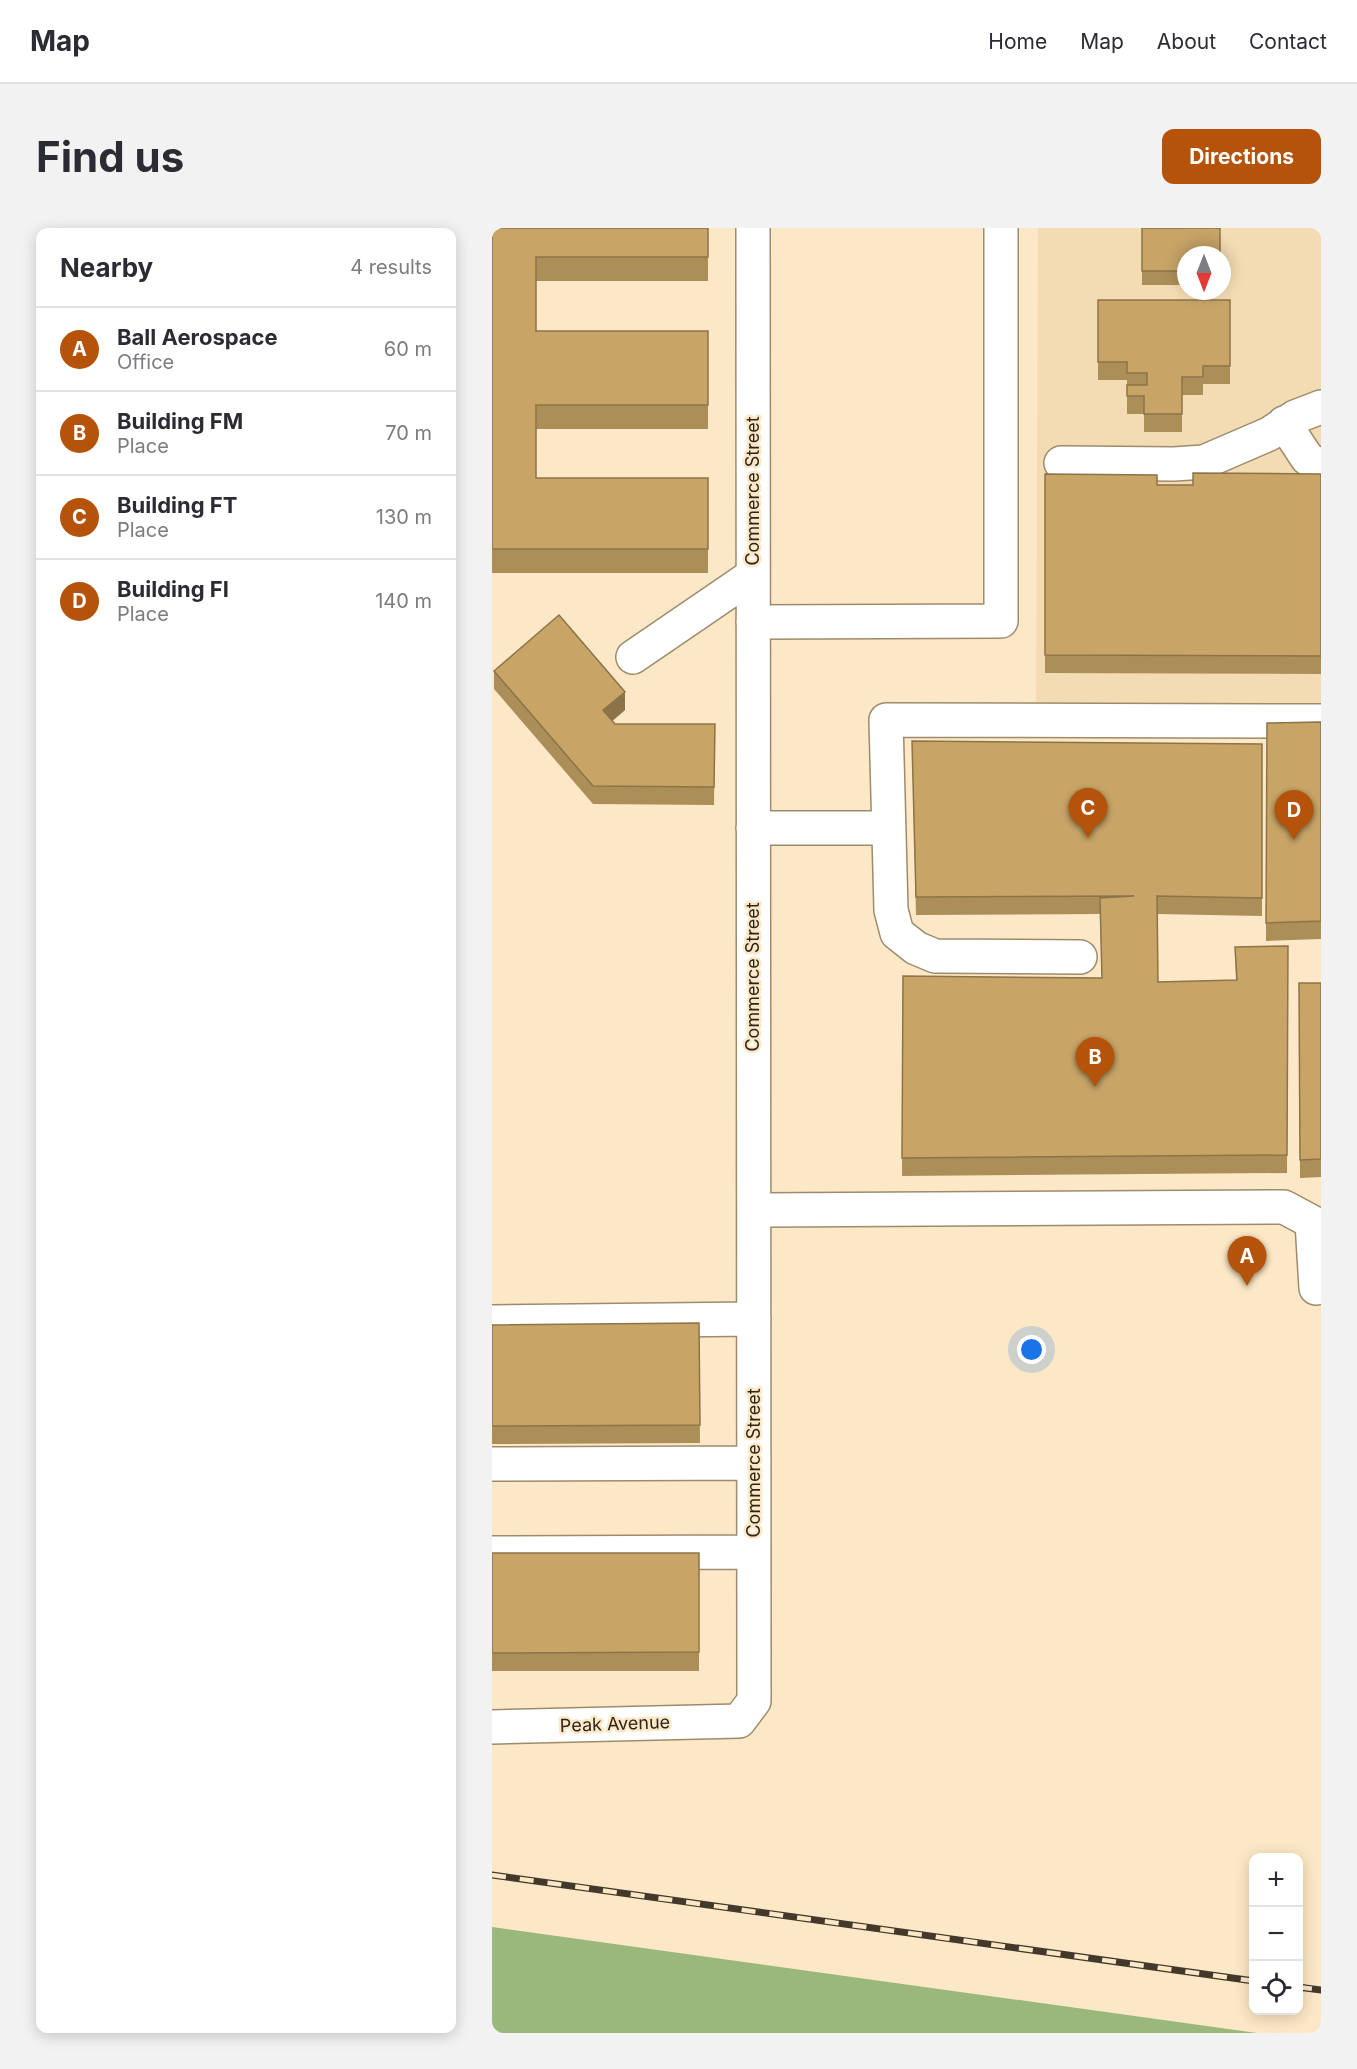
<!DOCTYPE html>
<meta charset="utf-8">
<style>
:root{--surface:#fff;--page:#f2f2f3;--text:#2b2b33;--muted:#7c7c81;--line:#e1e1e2;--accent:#b45309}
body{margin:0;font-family:Inter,sans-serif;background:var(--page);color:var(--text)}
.controls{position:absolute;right:18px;bottom:18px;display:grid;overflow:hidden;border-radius:12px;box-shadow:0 3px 15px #0003}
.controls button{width:54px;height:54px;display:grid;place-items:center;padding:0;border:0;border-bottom:2px solid var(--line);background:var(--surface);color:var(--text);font:30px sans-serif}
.compass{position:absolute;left:685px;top:18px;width:54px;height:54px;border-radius:50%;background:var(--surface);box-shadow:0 3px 15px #0003;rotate:180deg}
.you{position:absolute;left:540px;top:1122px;width:21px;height:21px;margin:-15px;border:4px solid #fff;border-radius:50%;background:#1a73e8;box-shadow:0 0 0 9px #1a73e833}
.badge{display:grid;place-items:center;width:39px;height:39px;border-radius:50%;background:var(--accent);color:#fff;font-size:20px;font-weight:700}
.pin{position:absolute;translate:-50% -50px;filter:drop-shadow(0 2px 3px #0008)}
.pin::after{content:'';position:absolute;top:32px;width:21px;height:18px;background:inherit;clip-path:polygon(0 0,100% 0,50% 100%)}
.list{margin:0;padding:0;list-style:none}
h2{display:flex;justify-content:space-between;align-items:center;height:78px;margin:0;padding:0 24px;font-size:26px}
h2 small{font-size:20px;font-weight:400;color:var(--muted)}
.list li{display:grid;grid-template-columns:39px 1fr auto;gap:18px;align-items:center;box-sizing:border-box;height:84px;padding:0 24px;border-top:2px solid var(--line)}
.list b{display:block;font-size:22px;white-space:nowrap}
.list p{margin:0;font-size:20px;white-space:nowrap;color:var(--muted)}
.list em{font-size:20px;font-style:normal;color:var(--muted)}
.icon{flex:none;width:33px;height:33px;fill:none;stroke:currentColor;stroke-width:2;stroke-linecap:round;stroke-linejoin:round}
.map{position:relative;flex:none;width:829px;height:1805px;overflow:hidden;border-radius:12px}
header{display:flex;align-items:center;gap:36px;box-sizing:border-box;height:84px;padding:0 30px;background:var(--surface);border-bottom:2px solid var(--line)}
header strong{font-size:28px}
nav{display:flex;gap:33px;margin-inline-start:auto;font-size:21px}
.intro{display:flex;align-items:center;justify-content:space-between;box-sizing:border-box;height:144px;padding:0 36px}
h1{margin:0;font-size:42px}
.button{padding:15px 27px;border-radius:12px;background:var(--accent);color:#fff;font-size:21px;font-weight:700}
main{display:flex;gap:36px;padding:0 36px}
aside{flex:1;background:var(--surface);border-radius:12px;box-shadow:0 3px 15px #0003}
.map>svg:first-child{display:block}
</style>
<header>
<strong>Map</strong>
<nav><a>Home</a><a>Map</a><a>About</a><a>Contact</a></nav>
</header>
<div class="intro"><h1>Find us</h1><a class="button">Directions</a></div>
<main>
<aside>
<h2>Nearby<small>4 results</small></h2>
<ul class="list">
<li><span class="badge">A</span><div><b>Ball Aerospace</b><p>Office</p></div><em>60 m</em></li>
<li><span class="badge">B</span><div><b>Building FM</b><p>Place</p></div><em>70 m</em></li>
<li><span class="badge">C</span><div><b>Building FT</b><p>Place</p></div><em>130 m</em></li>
<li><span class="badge">D</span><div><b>Building FI</b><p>Place</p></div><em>140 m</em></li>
</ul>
</aside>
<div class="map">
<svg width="829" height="1805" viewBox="0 0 829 1805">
<rect width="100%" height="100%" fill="#fce8c6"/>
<path fill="#f3dbb3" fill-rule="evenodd" d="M 546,0 L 829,0 L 829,479 L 544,478 ZM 694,27 L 730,27 L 730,63 L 694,63 Z"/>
<path fill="#9ab87b" d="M 0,1699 L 765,1805 L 0,1805 Z"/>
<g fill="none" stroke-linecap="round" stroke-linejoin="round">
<defs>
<path id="minor" d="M 792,195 L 815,230 L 829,239
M 569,235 L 682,236 L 712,234 L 777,206 L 803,189 L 829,179
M 261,394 L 509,393 L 509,0
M 141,429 L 261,347
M 261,600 L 395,600
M 588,729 L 443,728 L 424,720 L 405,705 L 399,682 L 394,492 L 829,493
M 262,982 L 792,979 L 820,994 L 824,1060
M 0,1094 L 262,1091
M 0,1236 L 262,1235
M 0,1325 L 262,1324
M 0,1499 L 247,1493 L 262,1473 L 261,0"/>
</defs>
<use href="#minor" stroke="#9d8b6c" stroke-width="36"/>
<use href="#minor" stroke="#fff" stroke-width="33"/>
<defs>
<path id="rail" d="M 0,1647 L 762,1753
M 806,1759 L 829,1762"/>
</defs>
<use href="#rail" stroke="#43392b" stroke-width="7"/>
<use href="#rail" stroke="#fce8c6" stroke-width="4.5" stroke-dasharray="14" stroke-linecap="butt"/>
</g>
<path fill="#ac8e59" d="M 0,0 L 216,0 L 216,53 L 44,53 L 44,103 L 216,103 L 216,201 L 44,201 L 44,250 L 216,250 L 216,345 L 0,345 Z
M 650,0 L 694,27 L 694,57 L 650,57 Z
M 606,72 L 738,72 L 738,156 L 711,156 L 711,167 L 690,167 L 690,204 L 652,204 L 652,186 L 635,186 L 635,152 L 606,152 Z
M 553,246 L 665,257 L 701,257 L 829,246 L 829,446 L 553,445 Z
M 2,443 L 133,482 L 120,493 L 123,496 L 223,496 L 222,577 L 101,576 L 2,461 Z
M 829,494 L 829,711 L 774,713 L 774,695 Z
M 420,513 L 770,516 L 770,688 L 665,686 L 666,754 L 744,752 L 743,719 L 796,718 L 795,945 L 410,948 L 411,748 L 610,750 L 608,686 L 424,687 Z
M 807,755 L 829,755 L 829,949 L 808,950 Z
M 207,1095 L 208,1215 L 0,1216 L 0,1097 Z
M 0,1325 L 207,1325 L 207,1443 L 0,1443 Z"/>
<path fill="#8c7448" d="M 133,464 L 133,482 L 111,501 L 111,482 Z"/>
<path fill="#c8a567" stroke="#8c7448" stroke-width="1.5" d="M 0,0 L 216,0 L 216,29 L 44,29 L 44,103 L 216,103 L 216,177 L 44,177 L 44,250 L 216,250 L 216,321 L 0,321 Z
M 650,0 L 728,0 L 728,27 L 694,27 L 694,43 L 650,43 Z
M 606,72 L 738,72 L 738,138 L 711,138 L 711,149 L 690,149 L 690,186 L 652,186 L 652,168 L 635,168 L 635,157 L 655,157 L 655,145 L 635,145 L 635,134 L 606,134 Z
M 701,245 L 829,246 L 829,428 L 553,427 L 553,246 L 665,247 L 665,257 L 701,257 Z
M 67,387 L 133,464 L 111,482 L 123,496 L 223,496 L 222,559 L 101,558 L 2,443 Z
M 829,494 L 829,693 L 774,695 L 775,495 Z
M 420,513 L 770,516 L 770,670 L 665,668 L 666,754 L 745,752 L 743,719 L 796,718 L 795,927 L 410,930 L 411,748 L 610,750 L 608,670 L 642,668 L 424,669 Z
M 807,755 L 829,755 L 829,931 L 808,932 Z
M 207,1095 L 208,1197 L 0,1198 L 0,1097 Z
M 0,1325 L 207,1325 L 207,1424 L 0,1425 Z"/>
<g text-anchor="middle" stroke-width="5" stroke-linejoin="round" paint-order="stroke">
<g font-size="18" fill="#2c2418" stroke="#fce8c6">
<text transform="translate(261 263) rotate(-90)" y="6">Commerce Street</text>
<text transform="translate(261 749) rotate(-90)" y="6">Commerce Street</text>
<text transform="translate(262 1235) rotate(-90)" y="6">Commerce Street</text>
<text transform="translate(123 1496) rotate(-2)" y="6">Peak Avenue</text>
</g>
</g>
</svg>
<div class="controls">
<button>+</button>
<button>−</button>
<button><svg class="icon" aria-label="locate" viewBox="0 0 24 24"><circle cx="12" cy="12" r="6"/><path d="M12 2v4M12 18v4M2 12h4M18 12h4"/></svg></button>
</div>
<svg class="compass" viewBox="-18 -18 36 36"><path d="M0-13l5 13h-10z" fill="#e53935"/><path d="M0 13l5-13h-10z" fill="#7c7c81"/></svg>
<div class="you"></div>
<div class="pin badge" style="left:755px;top:1058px">A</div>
<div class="pin badge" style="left:603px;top:859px">B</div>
<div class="pin badge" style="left:596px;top:610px">C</div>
<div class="pin badge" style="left:802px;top:612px">D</div>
</div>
</main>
